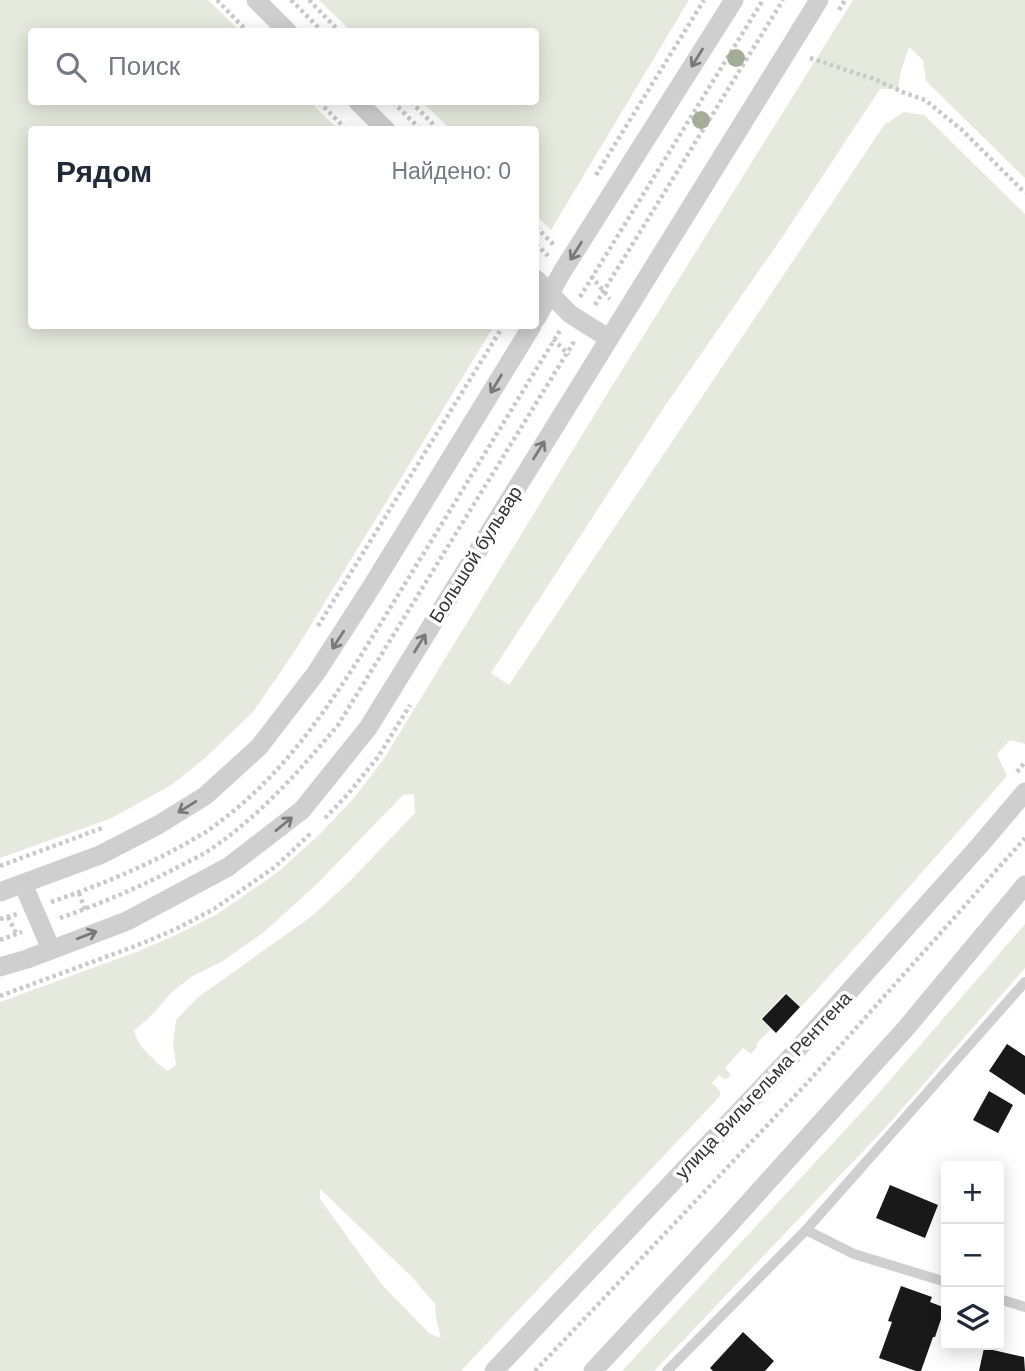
<!DOCTYPE html>
<html lang="ru">
<meta charset="utf-8">
<style>
:root{--surface:#fff;--page:#f6f6f7;--text:#1f2937;--muted:#747a83;--line:#e0e1e3}
body{margin:0;font-family:Arial,sans-serif;background:var(--page);color:var(--text)}
.controls{position:absolute;right:21px;bottom:21px;display:grid;overflow:hidden;border-radius:7px;box-shadow:0 4px 18px #0003}
.controls button{width:63px;height:63px;display:grid;place-items:center;padding:0;border:0;border-bottom:2px solid var(--line);background:var(--surface);color:var(--text);font:35px sans-serif}
.list{margin:0;padding:0;list-style:none}
h2{display:flex;justify-content:space-between;align-items:center;height:91px;margin:0;padding:0 28px;font-size:30px}
h2 small{font-size:23px;font-weight:400;color:var(--muted)}
.icon{flex:none;width:38px;height:38px;fill:none;stroke:currentColor;stroke-width:2;stroke-linecap:round;stroke-linejoin:round}
.map{position:relative;flex:none;width:1025px;height:1371px;overflow:hidden}
.search{position:absolute;background:var(--surface);box-shadow:0 4px 18px #0003;left:28px;top:28px;width:511px;height:77px;display:flex;align-items:center;gap:18px;box-sizing:border-box;padding:0 24px;border-radius:7px;color:var(--muted);font-size:26px}
.panel{position:absolute;background:var(--surface);box-shadow:0 4px 18px #0003;left:28px;top:126px;width:511px;height:203px;border-radius:7px}
.map>svg:first-child{display:block}
</style>
<div class="map">
<svg width="1025" height="1371" viewBox="0 0 1025 1371">
<rect width="100%" height="100%" fill="#fff"/>
<path fill="#e6eade" fill-rule="evenodd" d="M 0,0 L 208,0 L 240,31 L 32,32 L 32,102 L 310,102 L 338,129 L 32,130 L 32,326 L 494,326 L 295,651 L 253,712 L 206,757 L 173,784 L 112,818 L 0,858 Z
M 319,0 L 689,0 L 551,230 L 536,215 L 536,130 L 450,129 L 422,102 L 536,102 L 536,32 L 351,31 Z
M 853,0 L 1025,0 L 1025,178 L 926,81 L 923,60 L 909,47 L 901,71 L 898,89 L 880,89 L 783,236 L 665,406 L 491,673 L 509,685 L 884,125 L 904,112 L 924,115 L 1025,214 L 1025,744 L 1010,740 L 997,754 L 1007,776 L 872,929 L 801,1007 L 785,993 L 761,1019 L 771,1029 L 757,1043 L 757,1047 L 751,1054 L 743,1048 L 725,1068 L 731,1075 L 727,1079 L 724,1079 L 719,1075 L 712,1083 L 720,1091 L 720,1096 L 461,1371 L 0,1371 L 0,1002 L 139,951 L 178,934 L 217,914 L 278,872 L 320,834 L 353,799 L 383,760 L 612,386 ZM 414,794 L 415,813 L 351,880 L 312,916 L 197,998 L 176,1020 L 173,1044 L 176,1065 L 167,1071 C 153,1059 140,1049 134,1031 L 154,1013 L 171,993 L 191,977 L 223,961 L 264,932 L 316,885 L 403,795 ZM 320,1189 L 412,1277 L 435,1304 L 436,1318 L 441,1338 L 430,1334 L 383,1286 L 320,1199 Z
M 1025,924 L 1025,968 L 887,1126 L 654,1371 L 622,1371 L 871,1102 Z"/>
<path fill="#191919" d="M 786,994 L 800,1007 L 776,1033 L 762,1019 Z
M 1007,1044 L 1025,1056 L 1025,1095 L 989,1071 Z
M 989,1091 L 1013,1105 L 998,1133 L 973,1120 Z
M 890,1185 L 938,1205 L 925,1238 L 876,1218 Z
M 901,1286 L 932,1297 L 930,1302 L 943,1307 L 941,1313 L 943,1313 L 935,1337 L 933,1337 L 921,1371 L 916,1371 L 879,1358 L 892,1322 L 888,1321 Z
M 743,1332 L 774,1361 L 765,1371 L 713,1371 L 710,1368 Z
M 984,1348 L 1024,1357 L 1025,1371 L 979,1371 Z"/>
<g fill="none" stroke-linecap="round" stroke-linejoin="round">
<path stroke="#c9c9c9" stroke-width="4.5" stroke-dasharray="3.5 3.5" stroke-linecap="butt" d="M 217,0 L 248,32
M 291,0 L 323,32
M 309,0 L 340,32
M 839,10 L 845,0
M 810,58 L 874,79 L 905,93 L 925,100 L 962,130 L 1025,193
M 319,102 L 347,130
M 393,102 L 421,130
M 411,102 L 439,130
M 596,175 L 704,0
M 536,227 L 555,246
M 536,244 L 548,256
M 591,276 L 610,299
M 580,297 L 763,0
M 595,305 L 783,0
M 553,339 L 569,355
M 318,626 L 503,326
M 1017,772 L 1025,762
M 325,818 L 348,794 L 378,757 L 410,705
M 0,866 L 102,828
M 79,893 L 86,912
M 51,902 C 98,886 144,867 187,843 C 196,837 206,833 214,826 C 298,766 350,673 403,587 C 456,501 508,415 561,329
M 8,917 L 17,935
M 60,918 C 100,904 140,887 178,867 C 189,861 201,856 211,849 C 261,815 300,770 338,725 L 575,340
M 0,919 L 17,914
M 0,940 L 22,932
M 0,996 L 138,945 L 176,929 L 214,909 L 275,867 L 312,832
M 535,1371 L 808,1082 L 1025,838"/>
<path stroke="#cfcfcf" stroke-width="10" d="M 806,1230 L 854,1254 L 946,1282
M 999,1299 L 1025,1307
M 667,1371 L 806,1230 L 1025,982"/>
<path stroke="#cfcfcf" stroke-width="19" d="M 256,0 L 288,32
M 358,102 L 386,130
M 536,279 L 570,314 L 608,338
M 536,319 L 562,272 L 734,0
M 23,884 L 51,949
M 0,892 L 100,855 L 158,825 L 205,796 L 259,747 L 316,673 L 372,586 L 532,326
M 0,967 L 27,959 L 127,921 L 228,867 L 302,810 L 368,728 L 819,0
M 494,1371 L 787,1061 L 980,845 L 1025,792
M 593,1371 L 726,1228 L 907,1027 L 1025,885"/>
</g>
<g fill="#a4ad97">
<circle cx="736" cy="58" r="9"/>
<circle cx="701" cy="120" r="9"/>
</g>
<defs><path id="oneway-shaft" d="M-6 0H5M1.5-3L5.5 0L1.5 3" fill="none" stroke-width="1.6" stroke-linecap="round" stroke-linejoin="round" transform="scale(1.75)"/></defs>
<g stroke="#797979">
<use href="#oneway-shaft" transform="translate(697 58) rotate(122)"/>
<use href="#oneway-shaft" transform="translate(576 251) rotate(122)"/>
<use href="#oneway-shaft" transform="translate(496 384) rotate(121)"/>
<use href="#oneway-shaft" transform="translate(539 450) rotate(-58)"/>
<use href="#oneway-shaft" transform="translate(338 640) rotate(123)"/>
<use href="#oneway-shaft" transform="translate(420 643) rotate(-58)"/>
<use href="#oneway-shaft" transform="translate(187 807) rotate(148)"/>
<use href="#oneway-shaft" transform="translate(284 824) rotate(-39)"/>
<use href="#oneway-shaft" transform="translate(87 935) rotate(-21)"/>
</g>
<g text-anchor="middle" stroke-width="7" stroke-linejoin="round" paint-order="stroke">
<g font-size="19" fill="#323232" stroke="#fff">
<text transform="translate(475 554) rotate(-58)" y="7">Большой бульвар</text>
<text transform="translate(763 1085) rotate(-47)" y="7">улица Вильгельма Рентгена</text>
</g>
</g>
</svg>
<div class="controls">
<button>+</button>
<button>−</button>
<button><svg class="icon" aria-label="layers" viewBox="0 0 24 24"><path d="M12 4l9 5-9 5-9-5zM3 14l9 5 9-5"/></svg></button>
</div>
<div class="search"><svg class="icon" aria-label="search" viewBox="0 0 24 24"><circle cx="10" cy="10" r="6"/><path d="M15 15l6 6"/></svg>Поиск</div>
<section class="panel">
<h2>Рядом<small>Найдено: 0</small></h2>
<ul class="list">
</ul>
</section>
</div>
